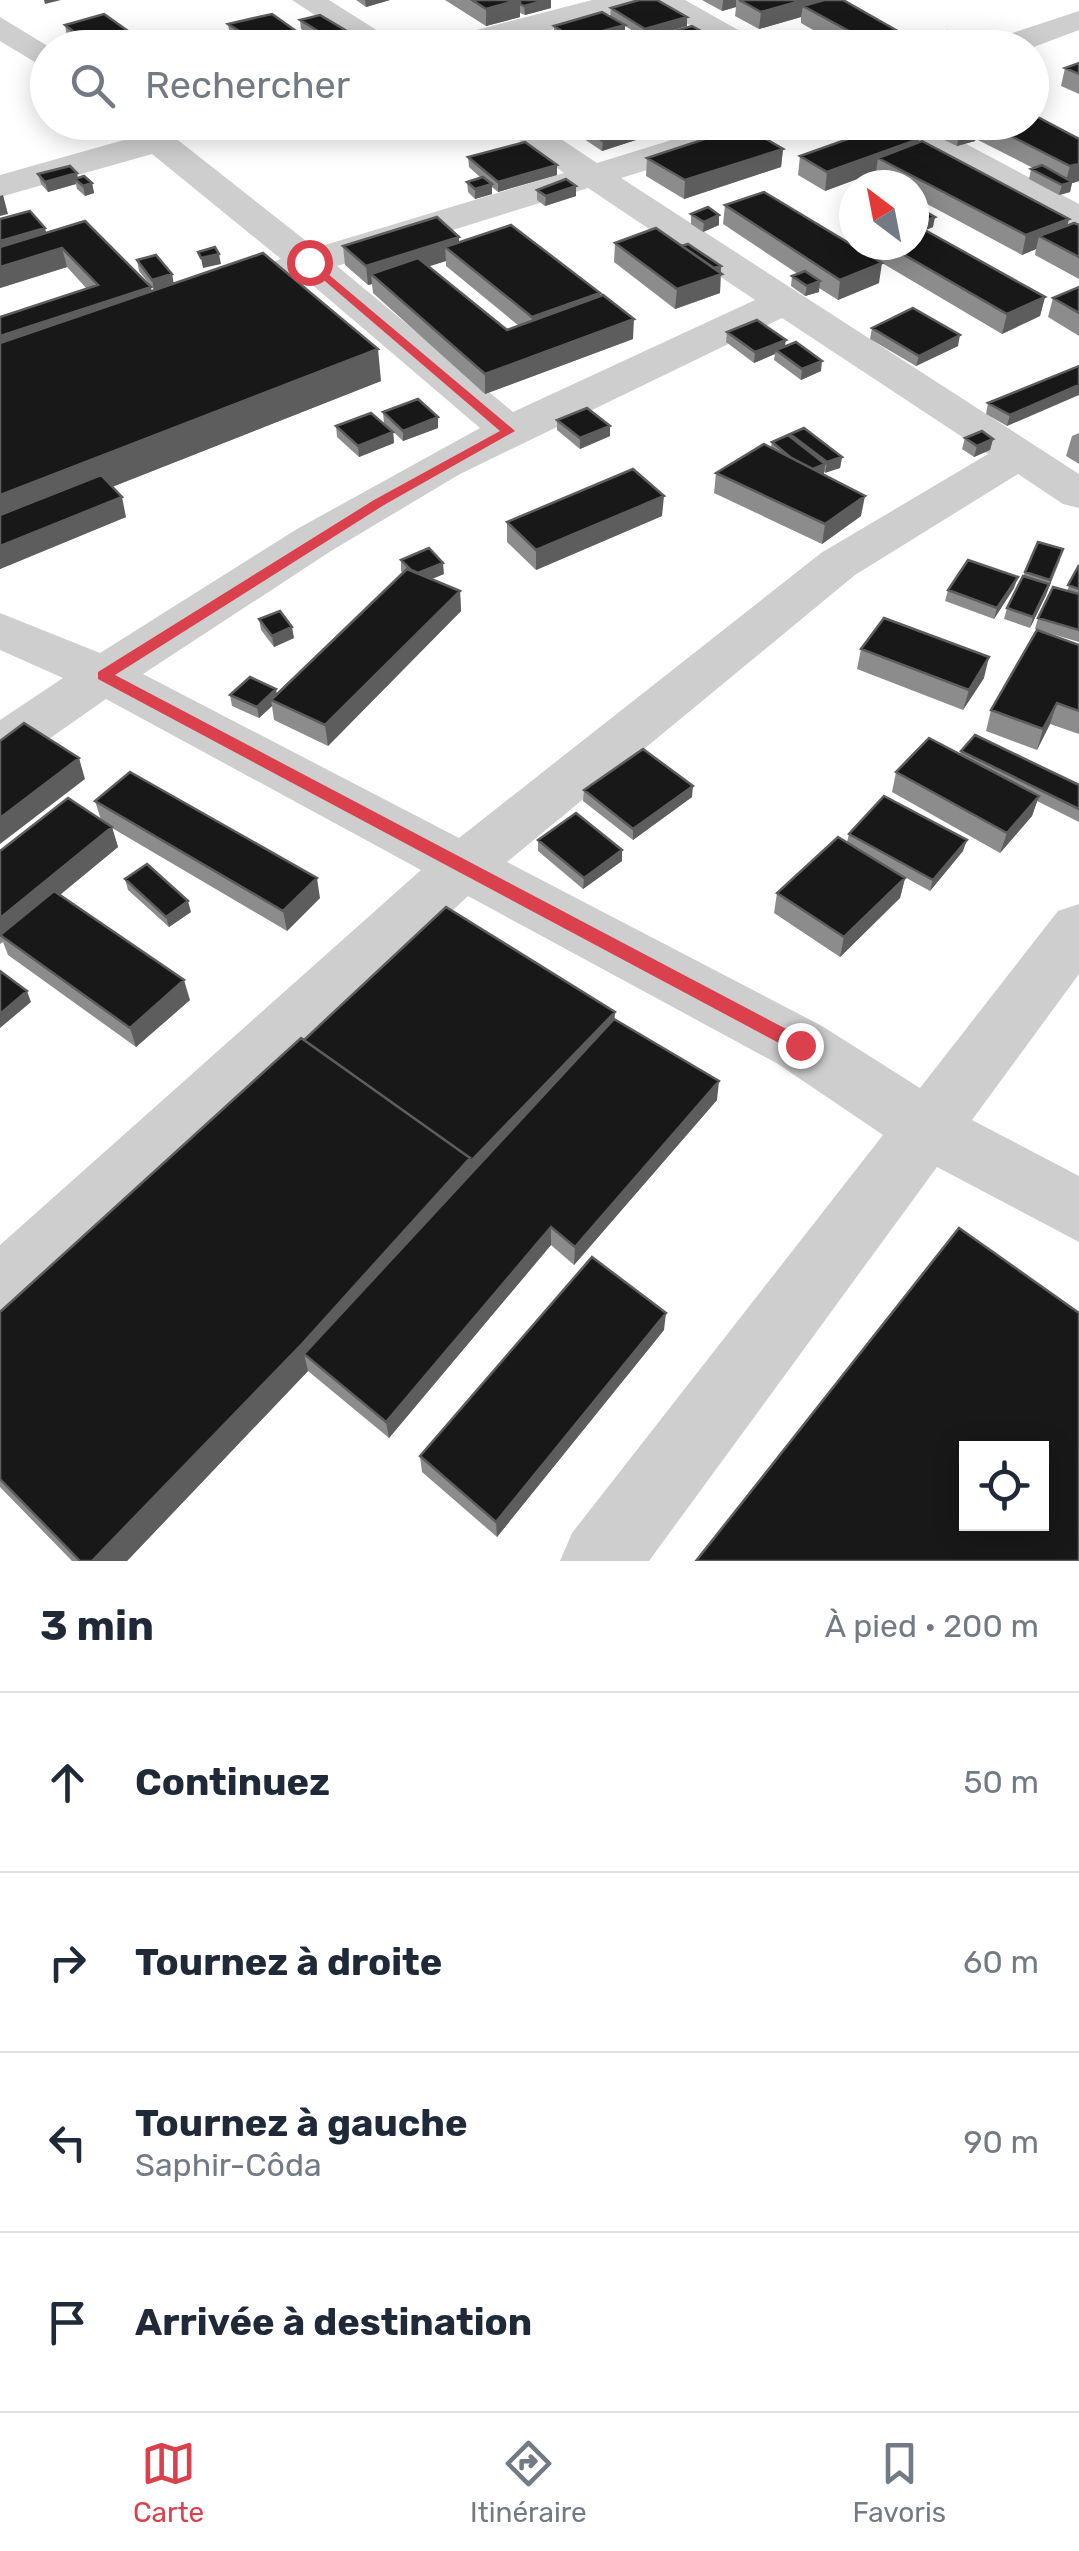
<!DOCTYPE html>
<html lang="fr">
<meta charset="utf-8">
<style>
:root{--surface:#fff;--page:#f6f6f7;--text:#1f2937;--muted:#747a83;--line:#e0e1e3;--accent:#db404d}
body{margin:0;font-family:Rubik,sans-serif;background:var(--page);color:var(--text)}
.controls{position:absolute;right:30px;bottom:30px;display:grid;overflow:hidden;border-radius:0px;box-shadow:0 5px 25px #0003}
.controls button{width:90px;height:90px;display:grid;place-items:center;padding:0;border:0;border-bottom:2px solid var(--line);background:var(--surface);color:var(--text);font:50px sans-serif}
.compass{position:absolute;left:839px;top:170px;width:90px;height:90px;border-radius:50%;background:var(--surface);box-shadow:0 5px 25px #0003;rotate:328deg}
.stop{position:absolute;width:30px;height:30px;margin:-22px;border:8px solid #db404d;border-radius:50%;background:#fff}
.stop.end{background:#db404d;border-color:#fff;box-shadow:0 2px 10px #0008}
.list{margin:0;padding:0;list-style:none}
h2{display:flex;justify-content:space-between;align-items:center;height:130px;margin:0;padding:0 40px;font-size:42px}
h2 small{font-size:32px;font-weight:400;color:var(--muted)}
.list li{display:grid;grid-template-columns:65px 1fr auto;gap:30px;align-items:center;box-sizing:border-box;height:180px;padding:0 40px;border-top:2px solid var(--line)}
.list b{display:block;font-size:38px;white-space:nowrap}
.list p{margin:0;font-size:32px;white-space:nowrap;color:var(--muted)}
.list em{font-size:32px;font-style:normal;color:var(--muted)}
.icon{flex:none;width:55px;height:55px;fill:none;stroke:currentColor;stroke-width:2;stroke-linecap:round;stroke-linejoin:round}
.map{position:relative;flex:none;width:1079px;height:1561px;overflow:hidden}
.search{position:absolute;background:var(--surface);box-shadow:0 5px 25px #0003;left:30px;right:30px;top:30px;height:110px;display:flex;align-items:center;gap:25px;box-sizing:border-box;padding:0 35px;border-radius:55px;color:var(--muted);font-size:38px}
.sheet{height:850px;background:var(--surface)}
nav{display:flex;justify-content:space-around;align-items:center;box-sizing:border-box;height:140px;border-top:2px solid var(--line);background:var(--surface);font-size:28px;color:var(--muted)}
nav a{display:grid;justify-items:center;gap:5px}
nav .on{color:var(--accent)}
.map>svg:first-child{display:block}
</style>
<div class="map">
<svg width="1079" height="1561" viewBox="0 0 1079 1561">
<rect width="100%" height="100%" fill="#fff"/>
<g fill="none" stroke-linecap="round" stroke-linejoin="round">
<path fill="#cecece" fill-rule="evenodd" d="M 292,0 L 329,0 L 405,48 L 365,48 Z
M 592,0 L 643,0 L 639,6 L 484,48 L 429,48 L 434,41 Z
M 647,0 L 685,0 L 770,48 L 729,48 Z
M 1079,11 L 1079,30 L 1031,48 L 983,48 L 988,41 Z
M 0,17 L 51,48 L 48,48 L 48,70 L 0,41 Z
M 116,122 L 155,122 L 315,248 L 564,173 L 494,122 L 535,122 L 597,163 L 730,122 L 785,122 L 780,129 L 621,178 L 1079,474 L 1079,508 L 1063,504 L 1018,474 L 855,575 L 507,862 L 822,1026 L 920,1088 L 1058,911 L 1079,904 L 1079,974 L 972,1120 L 1079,1176 L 1079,1242 L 937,1167 L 649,1561 L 560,1561 L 572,1533 L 883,1135 L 778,1064 L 468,896 L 25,1315 L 0,1325 L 0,1245 L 421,870 L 106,699 L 19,760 L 0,765 L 0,720 L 63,678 L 0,650 L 0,613 L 100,653 L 297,529 L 480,428 L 303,277 L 229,304 L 201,304 L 195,296 L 201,288 L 281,259 L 152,154 L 0,197 L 0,175 L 131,138 ZM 588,188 L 755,300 L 513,412 L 337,266 ZM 782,318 L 988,454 L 821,553 L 459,838 L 143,674 L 331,551 L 460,474 Z
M 881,122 L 925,122 L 1079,204 L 1079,230 L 886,129 Z"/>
</g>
<path fill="#8c8c8c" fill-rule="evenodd" d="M 356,0 L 390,0 L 366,7 Z
M 445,0 L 551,0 L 551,8 L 525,15 L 520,13 L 520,17 L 486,26 Z
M 702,0 L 843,0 L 903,34 L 901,45 L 963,41 L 962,48 L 844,48 L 801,23 L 801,17 L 759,29 L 735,16 L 736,7 L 722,11 Z
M 611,8 L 687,26 L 645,38 L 625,26 L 625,34 L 592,43 L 558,37 L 554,35 L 554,26 L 610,17 Z
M 300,20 L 346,40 L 327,45 L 301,29 Z
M 228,24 L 320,48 L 240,48 L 231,42 Z
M 65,25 L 152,48 L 75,48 L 68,43 Z
M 1079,63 L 1079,94 L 1061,86 L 1065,68 Z
M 180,122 L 239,122 L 240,127 L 199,139 Z
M 556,122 L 633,122 L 642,138 L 602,151 L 572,131 L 572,127 L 566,129 Z
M 654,122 L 687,122 L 665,129 Z
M 934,122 L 1032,122 L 1079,139 L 1079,181 L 1072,183 L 1070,192 L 1059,195 L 1029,179 L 1031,169 L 1033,168 L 976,139 L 975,141 L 957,146 L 929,133 L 931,124 Z
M 918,142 L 1069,219 L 1067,225 L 1079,225 L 1079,279 L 1035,255 L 1036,249 L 1022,255 L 914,197 L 914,185 L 891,185 L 875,177 L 876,172 L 825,191 L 798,175 L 800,156 Z
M 783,149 L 781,167 L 684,199 L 646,176 L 647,158 Z
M 468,157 L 557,175 L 498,192 L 492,187 L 492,194 L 475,199 L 468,192 L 467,182 L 481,178 L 469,167 Z
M 38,174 L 78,178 L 92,183 L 94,193 L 85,196 L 77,189 L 76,184 L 48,192 L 41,184 Z
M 576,186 L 576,196 L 545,206 L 537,200 L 537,190 Z
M 725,205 L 847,242 L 850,223 L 854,222 L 854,245 L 914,245 L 914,205 L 933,227 L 925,230 L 1045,297 L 1040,316 L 1002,334 L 877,260 L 879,283 L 838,300 L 819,288 L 819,292 L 805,296 L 791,286 L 792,276 L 798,274 L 723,224 Z
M 691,214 L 719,215 L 719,225 L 703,232 L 691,224 Z
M 0,219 L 47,233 L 152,291 L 154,290 L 139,271 L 137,260 L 172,274 L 173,284 L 381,381 L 112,487 L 126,517 L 0,569 L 0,317 L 87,289 L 67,267 L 0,288 Z
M 459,242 L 600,297 L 633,339 L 485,394 L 373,293 L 372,284 L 368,285 L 345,265 L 343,246 ZM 446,261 L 446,266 L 519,326 L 507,330 L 428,266 Z
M 615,243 L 682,246 L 721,266 L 720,293 L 675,309 L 614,262 Z
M 1079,287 L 1079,336 L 1048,317 L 1053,298 Z
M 872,328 L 958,346 L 916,366 L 870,339 Z
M 727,332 L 785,346 L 821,371 L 801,380 L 774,360 L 775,354 L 754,363 L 726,342 Z
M 1079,366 L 1007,426 L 986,414 L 988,403 Z
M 383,412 L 438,428 L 403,441 L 384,423 Z
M 557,420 L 610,426 L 610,436 L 580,449 L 557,430 Z
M 336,426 L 393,432 L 394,443 L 359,457 L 337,437 Z
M 1079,433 L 1079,464 L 1066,456 L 1072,436 Z
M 790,434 L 842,457 L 840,468 L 824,472 L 824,474 L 861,516 L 822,544 L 714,493 L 716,473 L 771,447 L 772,442 L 790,437 Z
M 965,438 L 993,439 L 990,450 L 974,457 L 962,449 Z
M 662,516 L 536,570 L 507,542 L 507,522 Z
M 401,560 L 444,574 L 431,579 L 460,591 L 461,611 L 328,746 L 274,720 L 272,706 L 259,718 L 232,706 L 230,695 L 277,693 L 403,573 L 401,571 Z
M 1060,560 L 1046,595 L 1030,628 L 1004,619 L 1007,608 L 1025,572 Z
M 1079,565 L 1079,642 L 1035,629 L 1038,618 L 1067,591 Z
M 1014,588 L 994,619 L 945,601 L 948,590 Z
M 259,619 L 294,638 L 274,647 L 261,630 Z
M 1079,645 L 1079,734 L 1050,724 L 1037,750 L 986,731 L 991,710 Z
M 861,649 L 984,678 L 963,710 L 857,669 Z
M 961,751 L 1079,785 L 1079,822 L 1037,801 L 1032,816 L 1000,853 L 892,792 L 896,772 L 960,754 Z
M 584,790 L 692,797 L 633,840 L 583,801 Z
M 95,801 L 320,898 L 287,931 L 112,828 L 118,847 L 60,895 L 190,1000 L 136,1047 L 8,955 L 3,942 L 0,944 L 0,851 L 101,820 Z
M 849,834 L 963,851 L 930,891 L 890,869 L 905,878 L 900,898 L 840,957 L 774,913 L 777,893 L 847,842 Z
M 538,840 L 622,861 L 583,889 L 538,851 Z
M 125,879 L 191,912 L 169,927 L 128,890 Z
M 615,1012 L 614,1019 L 717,1100 L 574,1265 L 551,1245 L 389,1438 L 308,1371 L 127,1561 L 72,1561 L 0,1487 L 0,1312 L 304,1040 Z
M 664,1330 L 497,1537 L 422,1472 L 420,1456 Z"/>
<path fill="#5d5d5d" d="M 44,0 L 61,0 L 45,4 Z
M 365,0 L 390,0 L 366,7 Z
M 520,0 L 520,17 L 486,26 L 486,9 Z
M 547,0 L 551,0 L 551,8 L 525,15 L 524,6 Z
M 723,0 L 736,0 L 736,7 L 722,11 Z
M 804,0 L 841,0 L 803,6 L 801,17 L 759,29 L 761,12 Z
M 687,17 L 687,26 L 645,38 L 645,29 Z
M 625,25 L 625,34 L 576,48 L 574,39 Z
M 345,30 L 346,40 L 327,45 L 326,36 Z
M 903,34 L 901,48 L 870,48 L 871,43 Z
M 717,40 L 717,48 L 691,48 Z
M 963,41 L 962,48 L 939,48 Z
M 220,122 L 239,122 L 240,127 L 199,139 L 198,129 Z
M 566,122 L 572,122 L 572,127 L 566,129 Z
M 665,122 L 687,122 L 665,129 Z
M 642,128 L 642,138 L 602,151 L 603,141 Z
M 977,131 L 975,141 L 957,146 L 959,136 Z
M 919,139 L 915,158 L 878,158 L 876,172 L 825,191 L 827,172 Z
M 783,149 L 781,167 L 684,199 L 685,180 Z
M 1079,164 L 1079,181 L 1072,183 L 1070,192 L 1059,195 L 1062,185 L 1065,184 L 1070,166 Z
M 557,165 L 557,175 L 498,192 L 498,182 Z
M 77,173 L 79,183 L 75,179 L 76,184 L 48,192 L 45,182 Z
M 92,183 L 94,193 L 85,196 L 83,186 Z
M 492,184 L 492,194 L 475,199 L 475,189 Z
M 576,186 L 576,196 L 545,206 L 546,196 Z
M 3,195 L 8,214 L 0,216 L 0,196 Z
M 719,215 L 719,225 L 703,232 L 704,222 Z
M 935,217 L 933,227 L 921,232 L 922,222 Z
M 1069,219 L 1064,238 L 1039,236 L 1036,249 L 1022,255 L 1026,235 Z
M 45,228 L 50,247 L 0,262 L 0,241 Z
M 459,237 L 459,256 L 445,247 L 446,261 L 380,282 L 371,274 L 372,284 L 368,285 L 366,266 Z
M 62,248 L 67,267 L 0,288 L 0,267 Z
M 219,254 L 221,264 L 203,268 L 201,258 Z
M 882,263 L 879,283 L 838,300 L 840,280 Z
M 721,266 L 720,293 L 675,309 L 677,289 L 708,270 Z
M 172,274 L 174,285 L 154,290 L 152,280 Z
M 820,281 L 819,292 L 805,296 L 807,286 Z
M 151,287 L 155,307 L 0,358 L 0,336 Z
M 600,293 L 599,312 L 532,337 L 532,317 Z
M 1045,297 L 1040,316 L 1002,334 L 1007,314 Z
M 634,319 L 633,339 L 485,394 L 485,374 Z
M 960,335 L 958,346 L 916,366 L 919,356 Z
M 786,340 L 784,351 L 776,350 L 775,354 L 754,363 L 755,352 Z
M 378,349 L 381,381 L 0,531 L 0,495 Z
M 822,361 L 821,371 L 801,380 L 802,369 Z
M 1079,385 L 1079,395 L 1007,426 L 1010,415 Z
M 438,417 L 438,428 L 403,441 L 403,431 Z
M 610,426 L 610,436 L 580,449 L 580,438 Z
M 393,432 L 394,443 L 359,457 L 358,446 Z
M 993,439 L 990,450 L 974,457 L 977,446 Z
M 842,457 L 840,468 L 825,473 L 827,462 Z
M 825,464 L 824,475 L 808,471 Z
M 664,496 L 662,516 L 536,570 L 536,550 Z
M 865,496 L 861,516 L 822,544 L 825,524 Z
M 122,497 L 126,517 L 0,569 L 0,546 Z
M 1063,549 L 1046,595 L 1030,628 L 1033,617 L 1048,587 Z
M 443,563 L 444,574 L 415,586 L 415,575 Z
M 1018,577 L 1014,588 L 994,619 L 997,608 Z
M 460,591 L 461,611 L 328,746 L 325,725 Z
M 292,627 L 294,638 L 274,647 L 272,636 Z
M 989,657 L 984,678 L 963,710 L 969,690 Z
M 276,689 L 278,700 L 271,700 L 272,706 L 259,718 L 257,707 Z
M 1057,703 L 1050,724 L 1037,750 L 1043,729 Z
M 79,758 L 85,779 L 0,844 L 0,818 Z
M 693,786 L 692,797 L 633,840 L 633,829 Z
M 1039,796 L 1032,816 L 1000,853 L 1007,833 Z
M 112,827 L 118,847 L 6,939 L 0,935 L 0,918 Z
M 967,840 L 963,851 L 930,891 L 933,880 Z
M 622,850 L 622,861 L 583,889 L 584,878 Z
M 317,878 L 320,898 L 287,931 L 283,911 Z
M 905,878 L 900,898 L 840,957 L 844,937 Z
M 188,901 L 191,912 L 169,927 L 166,917 Z
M 184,980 L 190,1000 L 136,1047 L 130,1028 Z
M 27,991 L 31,1002 L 0,1028 L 0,1014 Z
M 615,1012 L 613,1038 L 304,1354 L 308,1371 L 127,1561 L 92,1561 L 470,1158 Z
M 719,1081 L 717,1100 L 574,1265 L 575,1247 Z
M 551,1227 L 551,1245 L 389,1438 L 386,1422 Z
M 666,1313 L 664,1330 L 497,1537 L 496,1522 Z"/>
<path fill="#181818" stroke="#5d5d5d" stroke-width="2.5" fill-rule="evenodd" d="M 472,0 L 518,0 L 486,9 Z
M 520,0 L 547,0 L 524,6 L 520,4 Z
M 639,0 L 657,0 L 687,17 L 645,29 L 611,8 Z
M 739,0 L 804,0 L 761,12 Z
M 824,0 L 843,0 L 903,34 L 871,43 L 803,6 Z
M 602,12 L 625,25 L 581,37 L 574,33 L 568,35 L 554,26 Z
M 104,14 L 152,48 L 95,48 L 65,25 Z
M 272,14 L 320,48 L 266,48 L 228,24 Z
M 320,15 L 345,30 L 326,36 L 300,20 Z
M 692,26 L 717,40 L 691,48 L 629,48 L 624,45 Z
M 947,31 L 963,41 L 939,48 L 897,47 Z
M 574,33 L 599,48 L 522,48 Z
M 207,35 L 223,48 L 161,48 Z
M 371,44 L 377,48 L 358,48 Z
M 1079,63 L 1079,74 L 1065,68 Z
M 1032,114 L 1079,139 L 1079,164 L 1070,166 L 983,122 L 1032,122 Z
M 190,122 L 220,122 L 198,129 Z
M 574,122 L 633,122 L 642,128 L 603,141 Z
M 934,122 L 961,122 L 977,131 L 959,136 L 931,124 Z
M 890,124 L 919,139 L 827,172 L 800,156 Z
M 744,126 L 783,149 L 685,180 L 647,158 Z
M 922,141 L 1069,219 L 1026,235 L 878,158 Z
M 525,142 L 557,165 L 498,182 L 468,157 Z
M 1042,165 L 1072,182 L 1062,185 L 1031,169 Z
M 70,166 L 77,173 L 45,182 L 38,174 Z
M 84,176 L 92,183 L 83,186 L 75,179 Z
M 483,177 L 492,184 L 475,189 L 467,182 Z
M 566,179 L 576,186 L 546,196 L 537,190 Z
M 764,192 L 882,263 L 840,280 L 725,205 Z
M 914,205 L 935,217 L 922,222 L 914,217 Z
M 708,207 L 719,215 L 704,222 L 691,214 Z
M 30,211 L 45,228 L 0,241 L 0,219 Z
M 437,217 L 459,237 L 366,266 L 343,246 Z
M 85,221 L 151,287 L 0,336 L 0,317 L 98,285 L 62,248 L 0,267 L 0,247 Z
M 1074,223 L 1079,225 L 1079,257 L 1039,236 Z
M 914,224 L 1045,297 L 1007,314 L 887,245 L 914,245 Z
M 511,225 L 600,293 L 532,317 L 445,247 Z
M 656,228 L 722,274 L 677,289 L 615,243 Z
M 688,244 L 721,266 L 714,268 L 682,246 Z
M 215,247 L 219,254 L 201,258 L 198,252 Z
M 263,253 L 378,349 L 0,495 L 0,343 Z
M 156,255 L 172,274 L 152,280 L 137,260 Z
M 418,258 L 507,330 L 603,295 L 634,319 L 485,374 L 371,274 Z
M 805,271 L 820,281 L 807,286 L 792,276 Z
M 1079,287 L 1079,313 L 1053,298 Z
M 913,308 L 960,335 L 919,356 L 872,328 Z
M 757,320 L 786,340 L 755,352 L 727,332 Z
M 796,342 L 822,361 L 802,369 L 776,350 Z
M 1079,366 L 1079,385 L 1010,415 L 988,403 Z
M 418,399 L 438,417 L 403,431 L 383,412 Z
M 587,408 L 610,426 L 580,438 L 557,420 Z
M 371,413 L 393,432 L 358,446 L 336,426 Z
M 804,428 L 842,457 L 827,462 L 790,434 Z
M 982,431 L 993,439 L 977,446 L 965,438 Z
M 788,435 L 825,464 L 813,469 L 790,457 L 772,442 Z
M 764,444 L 865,496 L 825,524 L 716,473 Z
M 633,469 L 664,496 L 536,550 L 507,522 Z
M 101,475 L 122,497 L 0,546 L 0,515 Z
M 1038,542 L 1063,549 L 1050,580 L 1025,572 Z
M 429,548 L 443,563 L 418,573 L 411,570 L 401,560 Z
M 968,560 L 1018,577 L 997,608 L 948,590 Z
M 1079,565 L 1079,589 L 1068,585 Z
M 407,569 L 460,591 L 325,725 L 271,700 Z
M 1023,576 L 1049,584 L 1033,617 L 1007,608 Z
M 1053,587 L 1079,594 L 1079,630 L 1038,618 Z
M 280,611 L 292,627 L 272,636 L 259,619 Z
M 884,618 L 989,657 L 969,690 L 861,649 Z
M 1037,630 L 1079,645 L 1079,711 L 1057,703 L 1043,729 L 991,710 Z
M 250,677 L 276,689 L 257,707 L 230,695 Z
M 24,723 L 79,758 L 0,818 L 0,741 Z
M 975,735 L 1079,785 L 1079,809 L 961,751 Z
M 929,738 L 1039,796 L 1007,833 L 896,772 Z
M 643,749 L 693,786 L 633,829 L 584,790 Z
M 130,772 L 317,878 L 283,911 L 95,801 Z
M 884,796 L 967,840 L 933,880 L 849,834 Z
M 68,798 L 112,827 L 0,918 L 0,851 Z
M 576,813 L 622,850 L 584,878 L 538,840 Z
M 838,837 L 905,878 L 844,937 L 777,893 Z
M 147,864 L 188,901 L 166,917 L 125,879 Z
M 54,891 L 184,980 L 130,1028 L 0,935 Z
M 446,907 L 615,1012 L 470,1162 L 470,1158 L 304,1040 Z
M 0,971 L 27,991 L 0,1014 Z
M 614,1019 L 719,1081 L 575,1247 L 551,1227 L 386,1422 L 304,1354 Z
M 301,1038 L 470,1158 L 302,1344 L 92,1561 L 80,1561 L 0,1479 L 0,1312 Z
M 959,1228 L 1079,1313 L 1079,1561 L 696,1561 ZM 966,1448 L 1042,1448 L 1042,1524 L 966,1524 Z
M 592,1257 L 666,1313 L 496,1522 L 420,1456 Z"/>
<path fill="#db404d" d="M 309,258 L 515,431 L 384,505 L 115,675 L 807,1040 L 807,1051 L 794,1051 L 98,679 L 98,672 L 374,500 L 500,431 L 305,264 Z"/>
</svg>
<div class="controls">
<button><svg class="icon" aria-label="locate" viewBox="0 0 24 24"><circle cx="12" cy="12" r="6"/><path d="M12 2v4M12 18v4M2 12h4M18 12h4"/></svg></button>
</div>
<svg class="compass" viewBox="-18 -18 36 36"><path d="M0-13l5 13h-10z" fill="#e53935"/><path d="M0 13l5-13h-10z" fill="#747a83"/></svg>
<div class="stop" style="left:309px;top:262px"></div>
<div class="stop end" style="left:800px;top:1045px"></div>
<div class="search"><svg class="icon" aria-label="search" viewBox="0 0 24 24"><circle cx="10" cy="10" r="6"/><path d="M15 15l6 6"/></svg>Rechercher</div>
</div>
<section class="sheet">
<h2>3 min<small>À pied · 200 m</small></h2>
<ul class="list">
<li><svg class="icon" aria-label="ahead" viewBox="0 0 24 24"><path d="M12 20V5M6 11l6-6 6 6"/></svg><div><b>Continuez</b></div><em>50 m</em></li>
<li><svg class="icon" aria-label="right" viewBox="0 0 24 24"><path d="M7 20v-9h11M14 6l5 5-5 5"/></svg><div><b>Tournez à droite</b></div><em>60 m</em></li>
<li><svg class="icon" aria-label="left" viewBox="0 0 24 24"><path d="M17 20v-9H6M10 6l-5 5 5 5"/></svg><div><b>Tournez à gauche</b><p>Saphir-Côda</p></div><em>90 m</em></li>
<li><svg class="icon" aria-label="arrive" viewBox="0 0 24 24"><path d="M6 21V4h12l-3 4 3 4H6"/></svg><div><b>Arrivée à destination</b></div></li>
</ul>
</section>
<nav>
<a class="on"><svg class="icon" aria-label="map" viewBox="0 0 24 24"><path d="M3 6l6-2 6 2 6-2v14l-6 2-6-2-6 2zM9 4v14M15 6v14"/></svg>Carte</a>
<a><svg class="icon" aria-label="directions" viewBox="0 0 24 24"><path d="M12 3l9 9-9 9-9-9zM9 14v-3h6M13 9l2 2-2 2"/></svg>Itinéraire</a>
<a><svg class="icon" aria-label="saved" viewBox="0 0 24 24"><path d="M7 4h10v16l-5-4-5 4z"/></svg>Favoris</a>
</nav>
